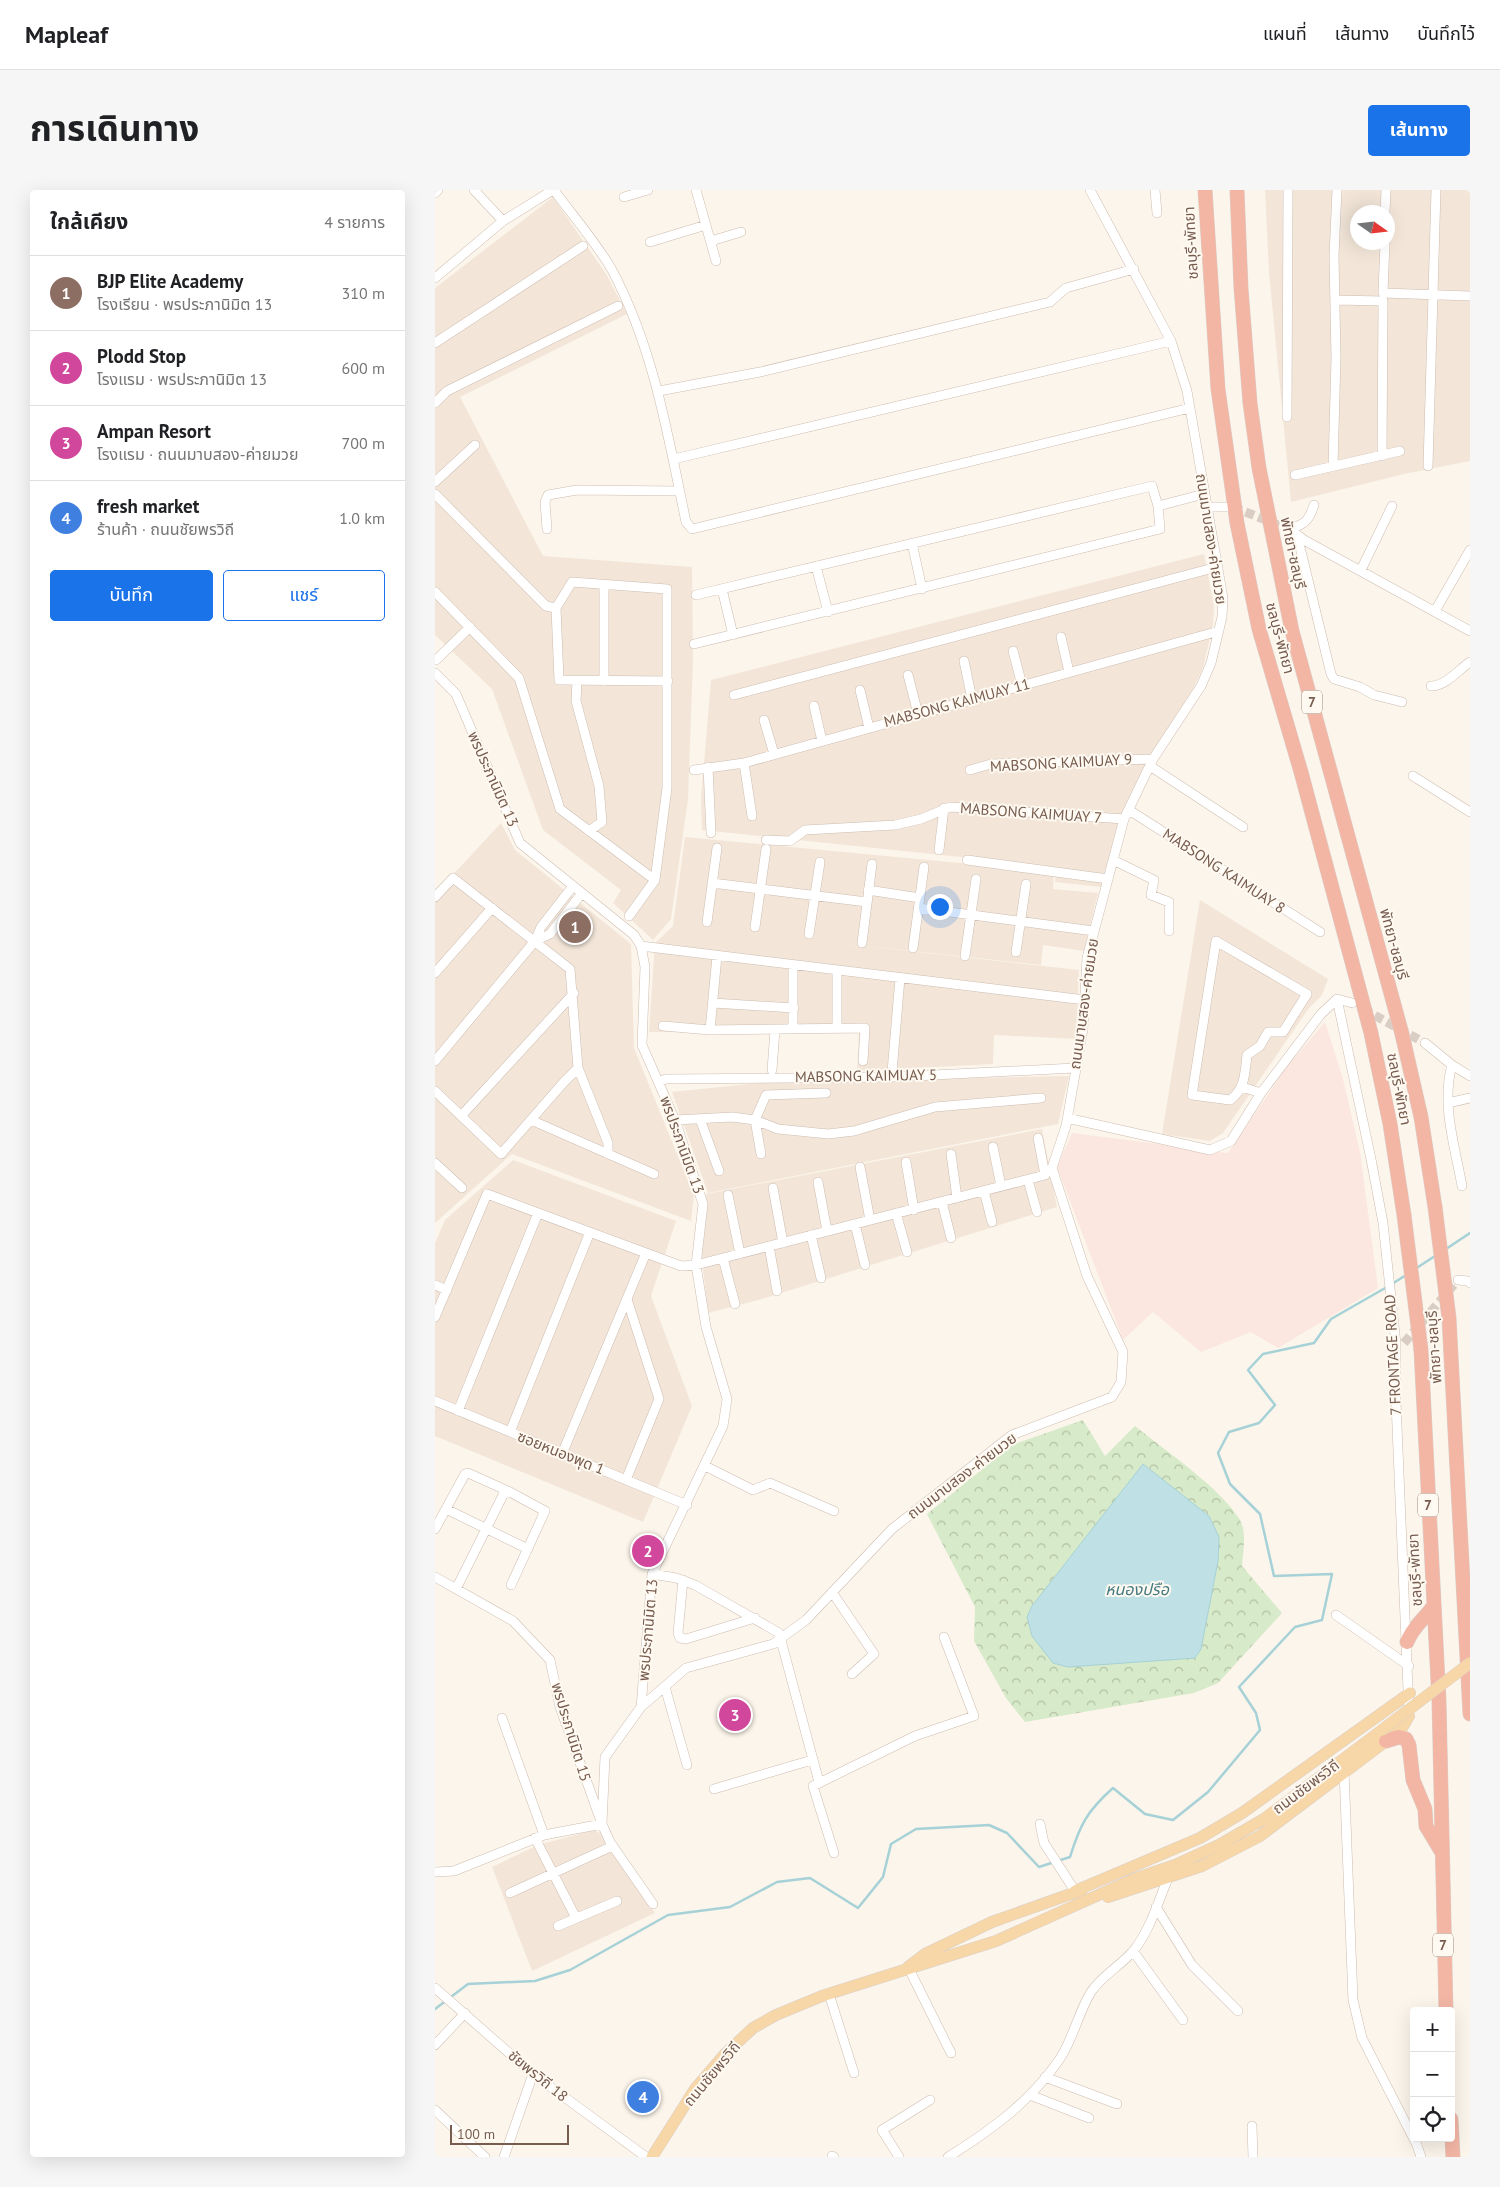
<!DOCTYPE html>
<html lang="th">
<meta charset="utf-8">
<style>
:root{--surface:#fff;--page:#f6f6f6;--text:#202124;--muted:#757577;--line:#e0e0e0;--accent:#1a73e8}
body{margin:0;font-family:"PT Sans","Noto Sans Thai",sans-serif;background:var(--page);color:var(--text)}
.controls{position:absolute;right:15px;bottom:15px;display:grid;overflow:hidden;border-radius:5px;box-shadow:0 5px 20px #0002}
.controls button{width:45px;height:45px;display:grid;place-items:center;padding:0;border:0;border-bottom:1px solid var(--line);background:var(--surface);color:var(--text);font:25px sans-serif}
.compass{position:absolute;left:915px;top:15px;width:45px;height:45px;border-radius:50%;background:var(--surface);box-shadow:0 5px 20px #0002;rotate:104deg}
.scale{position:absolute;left:15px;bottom:12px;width:119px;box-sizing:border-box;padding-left:5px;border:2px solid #765b4e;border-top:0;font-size:14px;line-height:18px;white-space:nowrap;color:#765b4e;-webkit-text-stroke:4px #fef9f1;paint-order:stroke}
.you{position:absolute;left:504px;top:716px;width:18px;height:18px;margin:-12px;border:4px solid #fff;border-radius:50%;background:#1a73e8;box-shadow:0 0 0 8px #1a73e833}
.badge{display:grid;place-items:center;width:32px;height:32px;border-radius:50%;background:var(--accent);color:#fff;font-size:16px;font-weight:700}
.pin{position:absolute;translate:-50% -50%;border:2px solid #fff;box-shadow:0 1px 5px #0006}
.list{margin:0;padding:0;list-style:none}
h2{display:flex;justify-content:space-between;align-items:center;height:65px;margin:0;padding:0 20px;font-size:21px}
h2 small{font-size:16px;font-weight:400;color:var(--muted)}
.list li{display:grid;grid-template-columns:32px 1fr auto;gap:15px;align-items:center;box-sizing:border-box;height:75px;padding:0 20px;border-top:1px solid var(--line)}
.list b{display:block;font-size:19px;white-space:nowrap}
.list p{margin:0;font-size:16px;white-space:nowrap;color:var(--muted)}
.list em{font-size:16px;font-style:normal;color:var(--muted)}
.actions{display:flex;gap:10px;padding:15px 20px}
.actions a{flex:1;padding:11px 0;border:1px solid var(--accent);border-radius:5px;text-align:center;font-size:18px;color:var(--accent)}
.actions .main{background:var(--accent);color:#fff}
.icon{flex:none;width:28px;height:28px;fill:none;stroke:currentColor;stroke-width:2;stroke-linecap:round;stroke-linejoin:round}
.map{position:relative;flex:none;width:1035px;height:1967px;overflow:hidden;border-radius:5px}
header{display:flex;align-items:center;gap:30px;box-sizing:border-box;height:70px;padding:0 25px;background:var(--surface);border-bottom:1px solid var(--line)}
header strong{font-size:24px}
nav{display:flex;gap:28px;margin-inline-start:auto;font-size:18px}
.intro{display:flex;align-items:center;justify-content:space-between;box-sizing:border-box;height:120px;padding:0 30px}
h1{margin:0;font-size:35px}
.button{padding:12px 22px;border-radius:5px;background:var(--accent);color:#fff;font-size:18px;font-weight:700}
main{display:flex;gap:30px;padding:0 30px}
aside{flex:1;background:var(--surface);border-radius:5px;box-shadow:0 5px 20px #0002}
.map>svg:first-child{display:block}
</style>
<header>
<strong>Mapleaf</strong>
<nav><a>แผนที่</a><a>เส้นทาง</a><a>บันทึกไว้</a></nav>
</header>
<div class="intro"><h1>การเดินทาง</h1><a class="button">เส้นทาง</a></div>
<main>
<aside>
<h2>ใกล้เคียง<small>4 รายการ</small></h2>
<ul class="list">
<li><span class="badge" style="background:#8d6e63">1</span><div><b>BJP Elite Academy</b><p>โรงเรียน · พรประภานิมิต 13</p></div><em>310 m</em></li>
<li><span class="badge" style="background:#d1479c">2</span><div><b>Plodd Stop</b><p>โรงแรม · พรประภานิมิต 13</p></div><em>600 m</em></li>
<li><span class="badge" style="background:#d1479c">3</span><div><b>Ampan Resort</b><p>โรงแรม · ถนนมาบสอง-ค่ายมวย</p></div><em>700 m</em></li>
<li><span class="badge" style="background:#3f7fe0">4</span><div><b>fresh market</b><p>ร้านค้า · ถนนชัยพรวิถี</p></div><em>1.0 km</em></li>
</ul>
<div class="actions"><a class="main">บันทึก</a><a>แชร์</a></div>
</aside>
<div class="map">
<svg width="1035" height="1967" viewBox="0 0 1035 1967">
<defs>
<pattern id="park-crowns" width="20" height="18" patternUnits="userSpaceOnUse" patternTransform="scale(1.25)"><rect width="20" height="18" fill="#d7eac9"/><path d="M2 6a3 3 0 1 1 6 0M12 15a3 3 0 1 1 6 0" fill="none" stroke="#b3c1a5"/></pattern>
</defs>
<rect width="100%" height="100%" fill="#fcf5eb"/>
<path fill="#f3e6d9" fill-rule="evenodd" d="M 830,0 L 1035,0 L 1035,271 L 969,284 L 856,312 L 834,82 ZM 922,22 L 952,22 L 952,52 L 922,52 Z
M 118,7 L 171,84 L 192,124 L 25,207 L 108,366 L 257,377 L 258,470 L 253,609 L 236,729 L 218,750 L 178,713 L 186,700 L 108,640 L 57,499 L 0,445 L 0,98 Z
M 769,364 L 779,416 L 778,435 L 768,478 L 758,499 L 713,569 L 685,626 L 666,697 L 620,692 L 621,677 L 267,640 L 266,608 L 276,490 Z
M 66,633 L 80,660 L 196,754 L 199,858 L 259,1006 L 256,1031 L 77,964 L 0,1033 L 0,704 Z
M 250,647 L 619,682 L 618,699 L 663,703 L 649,761 L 608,755 L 606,775 L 384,751 L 644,780 L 641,849 L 559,845 L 558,874 L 422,881 L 424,842 L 214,842 L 220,753 L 238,736 Z
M 765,710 L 893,789 L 887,805 L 874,818 L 788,943 L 775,951 L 727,944 Z
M 634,886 L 623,934 L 273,1003 L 237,902 L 334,892 Z
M 607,939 L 622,1017 L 327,1109 L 273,1123 L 265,1052 L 272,1018 L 271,1004 Z
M 78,970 L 241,1031 L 216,1106 L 257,1216 L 208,1332 L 0,1246 L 0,1053 L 10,1030 Z
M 159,1640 L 169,1645 L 220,1723 L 97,1781 L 57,1677 L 103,1655 Z"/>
<path fill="#fbe7df" d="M 890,832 L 908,889 L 925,962 L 943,1098 L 843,1158 L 816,1142 L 766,1162 L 718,1122 L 688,1150 L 622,977 L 637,943 L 793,963 L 851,878 Z"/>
<path fill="url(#park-crowns)" d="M 648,1230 L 670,1266 L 700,1236 C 729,1260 786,1298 805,1330 C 812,1343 808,1362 807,1376 L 847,1423 L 783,1493 L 759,1503 L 590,1532 L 571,1508 L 539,1451 L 540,1417 L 492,1324 L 577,1255 Z"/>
<path fill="#bfe1e5" stroke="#a6d1d7" d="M 708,1274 L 774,1326 L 784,1347 L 783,1371 L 766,1459 L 760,1468 L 633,1477 L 618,1473 L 597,1446 L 592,1427 L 597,1416 Z"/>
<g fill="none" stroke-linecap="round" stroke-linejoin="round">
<path stroke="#a6d1d7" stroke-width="2.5" d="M 1011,1059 L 1035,1043
M 980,1079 L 1000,1066
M 957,1094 L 971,1085
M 0,1819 L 33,1794 L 100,1791 L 135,1780 L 233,1725 L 295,1717 L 342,1692 L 375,1688 L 423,1718 L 448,1687 L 456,1654 L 481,1639 L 554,1635 L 572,1643 L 604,1677 L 635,1667 C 645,1635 652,1621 678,1598 L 710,1624 L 738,1630 L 773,1602 L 825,1540 L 821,1523 L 804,1497 L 860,1437 L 887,1430 L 897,1384 L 839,1386 L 825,1324 L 795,1294 L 783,1263 L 794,1242 L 824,1233 L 840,1215 L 813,1180 L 828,1164 L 879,1153 L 896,1129 L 952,1097"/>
<path stroke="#dacec4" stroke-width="9" stroke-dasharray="9 4.5" stroke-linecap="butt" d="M 798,317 L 856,340
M 928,819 L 990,853
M 969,1153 L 1023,1090"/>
<defs>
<path id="minor" d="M 39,0 L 68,31
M 119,0 C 138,26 161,52 177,80 C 219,159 233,246 251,332 L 257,339 L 755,218
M 261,0 L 281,71
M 720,0 L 722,23
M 0,3 L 3,0
M 189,7 L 213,0
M 950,22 L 951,0
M 276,51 L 306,42
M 215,52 L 271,35
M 950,52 L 948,103 L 1035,106
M 0,88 L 68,31 L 118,0
M 900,110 L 948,111 L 947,266
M 0,153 L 148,56
M 224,201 L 325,182 L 615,112 L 631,98 L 699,79
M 0,213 L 12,201 L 183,116
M 852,227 L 853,0
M 239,269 L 736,151
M 898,276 L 901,168 L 899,66 L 902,0
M 993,276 L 1001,0
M 860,285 L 965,261
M 0,292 L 40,255
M 0,304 L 111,416 L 121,418
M 723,316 L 769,304
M 771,317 L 798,317
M 112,339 L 110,312 L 113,305 L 142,300 L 244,301
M 856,340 L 869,350 L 1035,441
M 858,342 L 860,337 C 872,333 875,327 879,315
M 862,345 L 896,484 L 899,489 L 925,497 L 939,505 L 967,512
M 477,353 L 487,399
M 381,376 L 393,422
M 926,380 L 957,316
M 287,399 L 298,445
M 0,402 L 84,488 L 125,619 L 220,690
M 1000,421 L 1035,360
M 626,447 L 634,482
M 259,454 L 725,339 L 723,316 L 717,296 L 261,405
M 578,461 L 587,495
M 1,470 L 35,437
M 529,471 L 537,509
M 0,483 L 21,504 L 85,653 L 199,745 L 206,756 L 210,777 L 207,855 L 240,930 L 268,1014 L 261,1075 L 271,1137 L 292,1209 L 288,1236 L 217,1384 L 206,1517
M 473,485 L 483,524
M 142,491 L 141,511 L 164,596 L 167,632 L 154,641
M 169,491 L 169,395
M 996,496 C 1011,496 1023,480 1035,472
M 425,500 L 434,538
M 299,505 L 782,377
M 379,516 L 387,551
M 329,530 L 339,564
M 309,573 L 317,626
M 715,576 L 808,637
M 273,577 L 276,643
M 259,580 L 309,573 L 784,441
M 535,580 L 556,574 L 718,569
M 978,586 L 1035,622
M 694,620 L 885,742
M 331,650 L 355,651 L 370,640 L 460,635 L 486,629 L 515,617 L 689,629
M 504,660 L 509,618
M 532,670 L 673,689
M 678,670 L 719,690 L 716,705 L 734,712 L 734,741
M 277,693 L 432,712
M 433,700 L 485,708
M 0,707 L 18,688 L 135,779 L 143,878 L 173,953 L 173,964
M 484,718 L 659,741
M 194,726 L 220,690 L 232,598 L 232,399 L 137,392 L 121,418 L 124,490 L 233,491
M 272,732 L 282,658
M 320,737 L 331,659
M 374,744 L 385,672
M 100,751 L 115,744 L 147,703
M 781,751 L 872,804 L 848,842 L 833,842 L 825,856 L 812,865 C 810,883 810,899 795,910 L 757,905 Z
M 427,753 L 437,674
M 206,756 L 650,810
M 478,758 L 489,677
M 581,762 L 591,694
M 530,766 L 541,689
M 0,783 L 57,718
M 902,809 L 936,969 L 948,1033 L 961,1154 L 961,1212 L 974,1523
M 902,809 L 917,813
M 278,813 L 359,818
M 228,836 L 275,840 L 430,838 L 428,871
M 402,838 L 402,781
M 358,839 L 358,775
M 275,840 L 282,766
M 990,853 L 1017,875 L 1035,886
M 0,871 L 100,751 L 106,737 L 138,696
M 1017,875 C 1006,914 1020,957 1027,996
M 337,880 L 340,840
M 457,882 L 465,788
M 223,892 L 231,889 L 459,887 L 640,878
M 807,897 L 826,903
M 0,901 L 66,964 L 129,892 L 143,878
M 1013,913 L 1035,908
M 27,925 L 139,803
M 632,928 L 775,960 L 796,951 L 826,903 L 886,824 L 902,809
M 265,929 L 284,981
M 96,930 L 219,984
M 240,930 L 297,927 L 320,930 L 343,939 L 393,944 L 419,941 L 500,917 L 606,908
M 558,957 L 566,996
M 326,964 L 320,930 L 331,905 L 391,903
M 516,964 L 522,1008
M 471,972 L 479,1020
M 0,973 L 27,998
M 425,977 L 435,1030
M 593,990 L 602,1022
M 383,992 L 392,1041
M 338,998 L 348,1053
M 549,1001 L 557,1032
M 293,1005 L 305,1064
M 507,1012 L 516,1048
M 461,1023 L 472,1062
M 420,1034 L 430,1075
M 376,1045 L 386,1088
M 334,1056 L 342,1101
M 288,1068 L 300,1114
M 1023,1090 L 1033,1091 L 1035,1093
M 0,1095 L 12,1100
M 0,1127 L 52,1004 L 246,1076 L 261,1075 L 610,985 L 603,948
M 0,1211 L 252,1315
M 23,1221 L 103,1023
M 75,1242 L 155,1042
M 127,1264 L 211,1063
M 270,1276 L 318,1300 L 335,1293 L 399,1321
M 191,1290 L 224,1209 L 192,1109
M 11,1319 L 93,1359
M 0,1339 L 30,1284 L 33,1283 L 73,1301
M 217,1384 L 241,1388 L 260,1395 L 344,1443 L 384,1592
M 0,1387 L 78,1431 L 115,1470 L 125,1517 L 167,1634 L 175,1652 L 218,1714
M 248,1390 L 243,1443 L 245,1448 L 251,1449 L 320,1428
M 21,1399 L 69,1303 L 73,1301 L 110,1321 L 76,1395
M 397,1402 L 439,1464 L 417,1484
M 901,1425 L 974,1476
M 230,1497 L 252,1575
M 67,1528 L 109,1645
M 909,1581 L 918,1810 L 927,1848 L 982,1955 L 986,1967
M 279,1599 L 377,1570
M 605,1634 L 609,1653 L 640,1701
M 100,1648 L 141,1728
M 399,1663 L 378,1596 L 480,1546 L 539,1526 L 509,1447
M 0,1682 L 19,1681 L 109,1645 L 167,1634 L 170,1567 L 206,1517 L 251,1478 L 338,1454 L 371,1430 L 457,1339 L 577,1245 L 677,1207 L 686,1192 L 688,1162 L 652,1086 L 617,978 L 631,936 L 648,839 L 652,768 L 689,629 L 718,569 L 766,496 L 776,473 L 787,427 L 788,408 L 752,201 L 736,151 L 655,0
M 75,1703 L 173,1658
M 721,1717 L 757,1775 L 803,1821
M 123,1736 L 182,1711
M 698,1761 L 748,1830
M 474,1779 L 516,1863
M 0,1798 L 98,1884 L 211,1967
M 394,1804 L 419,1883
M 0,1855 L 30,1823
M 610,1887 L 682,1914
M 595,1905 L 654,1928
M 0,1920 L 50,1967
M 817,1936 L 818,1967
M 397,1966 L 399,1967
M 69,1967 L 98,1884
M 464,1967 L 447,1940 L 495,1910
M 513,1967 C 555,1941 595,1912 624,1870 C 638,1850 643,1823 656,1802 C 667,1785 686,1776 699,1760 C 714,1742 724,1710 733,1688"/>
<path id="major" d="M 640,1701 L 765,1648 L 807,1623 L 975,1503
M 673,1707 L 767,1676 L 825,1646 L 951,1551 L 967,1538 L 974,1526
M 473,1777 L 490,1764 L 557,1732 L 647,1700
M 217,1967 L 260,1899 L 290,1864 L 318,1838 L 341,1825 L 387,1806 L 561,1751 L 699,1689 L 740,1675 L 784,1655 L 829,1629 L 947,1540"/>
<path id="highway" d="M 770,0 L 783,199 L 802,333 L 824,439 L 866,582 L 936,843 L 955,934 L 969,1025
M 802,0 L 806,98 L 815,213 L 824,278 L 857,441 L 967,844 L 986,927 L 1000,1017
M 1014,1128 L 1035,1524
M 986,1160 L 1004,1511 L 1011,1821
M 972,1452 C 978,1436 990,1429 999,1415
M 951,1551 L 964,1547 L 971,1549 L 974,1555 L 978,1590 L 990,1619 L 991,1636 L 1006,1661
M 1016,1929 L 1018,1967"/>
</defs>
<use href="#minor" stroke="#cebcb0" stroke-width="10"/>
<use href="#major" stroke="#d9d1cd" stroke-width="12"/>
<use href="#highway" stroke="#d9d1cd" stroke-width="15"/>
<use href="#minor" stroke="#fff" stroke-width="9"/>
<use href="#major" stroke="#f7d6a7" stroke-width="11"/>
<use href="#highway" stroke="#f3b6a5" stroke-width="14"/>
<defs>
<path id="major-bridge" d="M 947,1540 L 1035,1473"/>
<path id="highway-bridge" d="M 1000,1017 L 1014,1128
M 969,1025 L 986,1160"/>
</defs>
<use href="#major-bridge" stroke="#d9d1cd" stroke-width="12" stroke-linecap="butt"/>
<use href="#highway-bridge" stroke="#d9d1cd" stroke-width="15" stroke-linecap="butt"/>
<use href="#major-bridge" stroke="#f7d6a7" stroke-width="11"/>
<use href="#highway-bridge" stroke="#f3b6a5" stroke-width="14"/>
</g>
<g text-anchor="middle" stroke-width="4" stroke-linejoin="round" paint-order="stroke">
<g fill="#fef9f1" stroke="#9f8a7f" stroke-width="1">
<rect x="867" y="500.5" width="20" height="23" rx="4"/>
<rect x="983" y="1303.5" width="20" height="23" rx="4"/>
<rect x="998" y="1743.5" width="20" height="23" rx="4"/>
</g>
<g font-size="14" font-weight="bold" fill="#765b4e">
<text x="877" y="517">7</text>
<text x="993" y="1320">7</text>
<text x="1008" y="1760">7</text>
</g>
<g font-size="15" fill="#765b4e" stroke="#fef9f1">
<text transform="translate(756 53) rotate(-93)" y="5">ชลบุรี-พัทยา</text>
<text transform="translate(776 349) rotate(81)" y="5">ถนนมาบสอง-ค่ายมวย</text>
<text transform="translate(858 363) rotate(78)" y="5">พัทยา-ชลบุรี</text>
<text transform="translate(845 448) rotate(75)" y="5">ชลบุรี-พัทยา</text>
<text transform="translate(522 513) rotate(-15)" y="5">MABSONG KAIMUAY 11</text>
<text transform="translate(626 573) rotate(-3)" y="5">MABSONG KAIMUAY 9</text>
<text transform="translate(58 589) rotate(66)" y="5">พรประภานิมิต 13</text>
<text transform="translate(596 623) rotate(4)" y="5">MABSONG KAIMUAY 7</text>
<text transform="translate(789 681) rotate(33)" y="5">MABSONG KAIMUAY 8</text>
<text transform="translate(959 754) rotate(75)" y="5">พัทยา-ชลบุรี</text>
<text transform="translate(649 814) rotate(-82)" y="5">ถนนมาบสอง-ค่ายมวย</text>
<text transform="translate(431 886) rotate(-1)" y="5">MABSONG KAIMUAY 5</text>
<text transform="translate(964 899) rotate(79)" y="5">ชลบุรี-พัทยา</text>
<text transform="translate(247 955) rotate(70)" y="5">พรประภานิมิต 13</text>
<text transform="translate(999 1157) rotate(-94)" y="5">พัทยา-ชลบุรี</text>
<text transform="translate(958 1165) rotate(-93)" y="5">7 FRONTAGE ROAD</text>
<text transform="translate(126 1263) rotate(22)" y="5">ซอยหนองพุด 1</text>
<text transform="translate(527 1286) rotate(-37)" y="5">ถนนมาบสอง-ค่ายมวย</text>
<text transform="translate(980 1380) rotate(-93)" y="5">ชลบุรี-พัทยา</text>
<text transform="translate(213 1440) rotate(-85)" y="5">พรประภานิมิต 13</text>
<text transform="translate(136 1542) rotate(73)" y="5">พรประภานิมิต 15</text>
<text transform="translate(871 1597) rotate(-37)" y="5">ถนนชัยพรวิถี</text>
<text transform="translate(277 1884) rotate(-50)" y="5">ถนนชัยพรวิถี</text>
<text transform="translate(103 1886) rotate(39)" y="5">ชัยพรวิถี 18</text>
</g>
<g font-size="16" font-style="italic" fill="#457981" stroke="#fef9f1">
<text x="702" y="1405">หนองปรือ</text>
</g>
</g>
</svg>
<div class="controls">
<button>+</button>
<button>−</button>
<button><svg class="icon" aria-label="locate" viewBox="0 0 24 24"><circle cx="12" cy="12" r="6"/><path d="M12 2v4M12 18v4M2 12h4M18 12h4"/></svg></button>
</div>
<svg class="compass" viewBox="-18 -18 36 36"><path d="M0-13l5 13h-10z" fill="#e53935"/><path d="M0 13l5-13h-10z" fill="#757577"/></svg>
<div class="scale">100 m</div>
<div class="you"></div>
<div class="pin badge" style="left:140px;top:737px;background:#8d6e63">1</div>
<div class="pin badge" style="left:213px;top:1361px;background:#d1479c">2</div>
<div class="pin badge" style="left:300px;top:1525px;background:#d1479c">3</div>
<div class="pin badge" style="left:208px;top:1907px;background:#3f7fe0">4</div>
</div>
</main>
